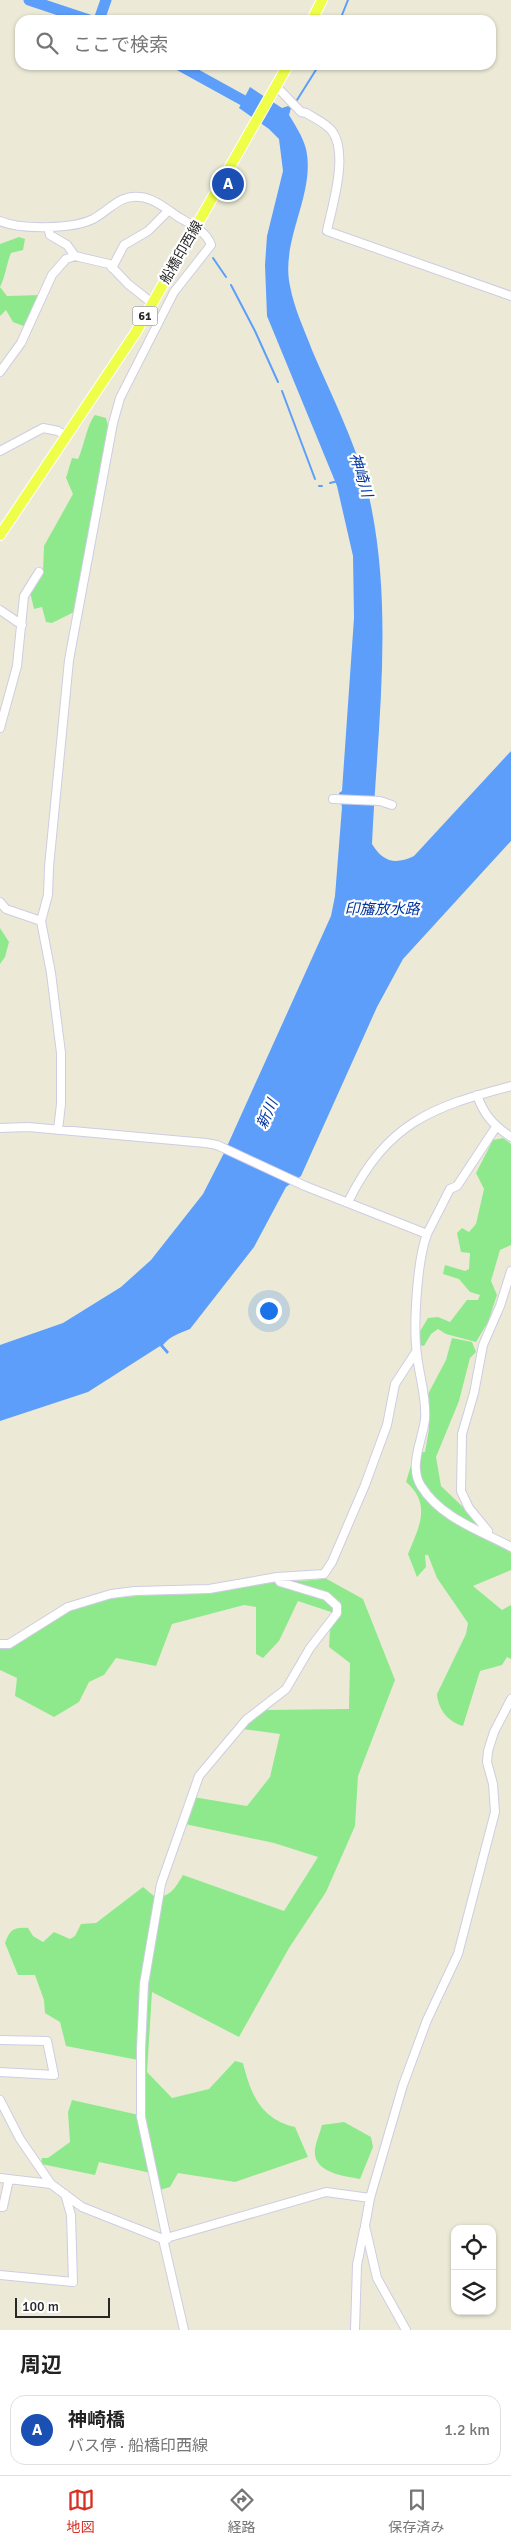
<!DOCTYPE html>
<html lang="ja">
<meta charset="utf-8">
<style>
:root{--surface:#fff;--page:#f6f6f6;--text:#222;--muted:#767676;--line:#e0e0e0;--accent:#d93025}
body{margin:0;font-family:Signika,"Noto Sans JP",sans-serif;background:var(--page);color:var(--text)}
.controls{position:absolute;right:15px;bottom:15px;display:grid;overflow:hidden;border-radius:10px;box-shadow:0 1px 4px #0004}
.controls button{width:45px;height:45px;display:grid;place-items:center;padding:0;border:0;border-bottom:1px solid var(--line);background:var(--surface);color:var(--text);font:25px sans-serif}
.scale{position:absolute;left:15px;bottom:12px;width:95px;box-sizing:border-box;padding-left:5px;border:2px solid #272727;border-top:0;font-size:14px;line-height:18px;white-space:nowrap;color:#272727;-webkit-text-stroke:4px #fff;paint-order:stroke}
.you{position:absolute;left:268px;top:1310px;width:18px;height:18px;margin:-12px;border:4px solid #fff;border-radius:50%;background:#1a73e8;box-shadow:0 0 0 8px #1a73e833}
.badge{display:grid;place-items:center;width:32px;height:32px;border-radius:50%;background:var(--accent);color:#fff;font-size:16px;font-weight:700}
.pin{position:absolute;translate:-50% -50%;border:2px solid #fff;box-shadow:0 1px 5px #0006}
.list{margin:0;padding:0;list-style:none}
h2{display:flex;justify-content:space-between;align-items:center;height:65px;margin:0;padding:0 20px;font-size:21px}
h2 small{font-size:16px;font-weight:400;color:var(--muted)}
.list li{display:grid;grid-template-columns:32px 1fr auto;gap:15px;align-items:center;box-sizing:border-box;height:70px;margin:0 10px 10px;padding:0 10px;border:1px solid var(--line);border-radius:15px}
.list b{display:block;font-size:19px;white-space:nowrap}
.list p{margin:0;font-size:16px;white-space:nowrap;color:var(--muted)}
.list em{font-size:16px;font-style:normal;color:var(--muted)}
.icon{flex:none;width:28px;height:28px;fill:none;stroke:currentColor;stroke-width:2;stroke-linecap:round;stroke-linejoin:round}
.map{position:relative;flex:none;width:511px;height:2330px;overflow:hidden}
.search{position:absolute;background:var(--surface);box-shadow:0 1px 4px #0004;left:15px;right:15px;top:15px;height:55px;display:flex;align-items:center;gap:12px;box-sizing:border-box;padding:0 18px;border-radius:15px;color:var(--muted);font-size:19px}
.sheet{height:145px;background:var(--surface)}
nav{display:flex;justify-content:space-around;align-items:center;box-sizing:border-box;height:70px;border-top:1px solid var(--line);background:var(--surface);font-size:14px;color:var(--muted)}
nav a{display:grid;justify-items:center;gap:2px}
nav .on{color:var(--accent)}
.map>svg:first-child{display:block}
</style>
<div class="map">
<svg width="511" height="2330" viewBox="0 0 511 2330">
<rect width="100%" height="100%" fill="#ecead7"/>
<path fill="#8ee98d" d="M 19,237 L 25,239 L 23,250 L 11,253 C 6,265 6,275 0,287 L 7,296 L 41,295 L 26,327 L 13,322 L 6,310 L 0,316 L 0,244 Z
M 95,415 L 106,418 L 109,429 L 74,612 L 52,623 L 46,622 L 42,607 L 34,609 L 30,592 L 43,572 L 44,546 L 73,494 L 66,478 L 72,458 L 78,459 C 84,447 87,424 95,415 Z
M 0,928 L 9,942 L 5,957 L 0,964 Z
M 503,1138 L 511,1144 L 511,1245 L 500,1250 L 491,1281 L 497,1295 L 488,1322 L 476,1342 L 446,1334 L 438,1329 L 431,1334 L 424,1346 L 419,1345 L 419,1333 L 428,1318 L 438,1317 L 450,1322 L 467,1300 L 478,1300 L 480,1295 L 470,1292 L 459,1279 L 443,1274 L 445,1265 L 465,1271 L 469,1269 L 470,1253 L 461,1252 L 457,1233 L 462,1228 L 469,1232 L 476,1224 L 484,1189 L 476,1173 L 493,1140 Z
M 452,1338 L 472,1342 L 476,1352 L 470,1358 L 459,1401 L 436,1457 L 441,1486 L 511,1553 L 511,1570 L 473,1586 L 502,1610 L 511,1605 L 511,1659 L 507,1657 L 502,1665 L 480,1671 L 463,1726 C 448,1722 438,1709 437,1694 L 466,1634 L 468,1623 L 437,1578 L 428,1555 L 425,1555 L 426,1567 L 417,1577 L 408,1554 C 419,1527 432,1504 406,1482 L 415,1452 L 425,1452 L 429,1429 L 428,1394 L 446,1360 Z
M 325,1578 L 363,1599 L 395,1680 L 358,1776 L 355,1826 L 326,1892 L 289,1948 L 239,2037 L 152,1992 L 147,2072 L 172,2098 L 209,2089 L 235,2061 L 243,2063 C 251,2095 261,2119 295,2127 L 308,2157 L 235,2182 L 178,2173 L 170,2187 L 160,2190 L 151,2173 L 99,2162 L 95,2175 L 41,2164 L 42,2158 L 48,2158 L 70,2142 L 68,2112 L 72,2100 L 139,2115 L 138,2060 L 66,2046 L 60,2022 L 45,2013 L 44,2000 L 35,1975 L 18,1975 L 5,1943 C 10,1930 13,1927 28,1928 L 33,1936 L 43,1942 L 54,1932 L 70,1939 L 75,1936 L 81,1924 L 96,1923 L 143,1887 L 155,1897 C 171,1897 175,1888 183,1875 L 284,1911 L 318,1857 L 274,1843 L 185,1824 L 193,1797 L 247,1806 L 270,1777 L 280,1734 L 242,1729 L 265,1710 L 349,1709 L 350,1663 L 329,1647 L 331,1612 L 298,1601 L 279,1641 L 263,1658 L 256,1654 L 256,1607 L 244,1605 L 172,1624 L 156,1666 L 116,1658 L 104,1675 L 89,1682 L 79,1702 L 54,1717 L 15,1696 L 17,1678 L 0,1670 L 0,1646 L 11,1647 C 30,1636 57,1615 76,1608 C 121,1591 163,1597 208,1593 C 227,1591 246,1584 264,1582 C 285,1579 305,1583 325,1578 Z
M 344,2122 L 371,2137 L 373,2147 L 360,2179 C 344,2176 312,2173 315,2149 C 316,2141 320,2133 322,2125 Z"/>
<path fill="#5d9efa" d="M 250,87 L 282,108 L 288,106 L 291,108 L 289,115 C 295,125 303,137 306,149 C 316,194 280,240 290,286 C 294,308 304,329 312,350 C 333,399 359,449 370,501 C 394,613 377,731 372,844 C 383,862 395,865 414,856 L 511,751 L 511,841 L 403,959 L 377,1007 L 301,1176 L 286,1187 L 254,1247 L 190,1329 C 180,1333 170,1336 163,1345 L 169,1352 L 167,1354 L 160,1346 L 88,1392 L 0,1421 L 0,1345 L 63,1323 L 121,1287 L 151,1260 L 203,1194 L 224,1153 L 331,916 L 335,896 L 342,807 L 339,793 L 342,791 L 354,618 L 353,556 L 337,486 L 267,316 L 265,265 L 267,236 L 283,171 L 279,139 L 269,129 L 239,108 Z"/>
<g fill="none" stroke-linecap="round" stroke-linejoin="round">
<path stroke="#5d9efa" stroke-width="2" d="M 340,20 L 348,0
M 297,100 L 319,65
M 213,258 L 226,277
M 231,285 L 255,331 L 278,382
M 282,391 L 315,479
M 330,483 L 338,481
M 319,486 L 322,486"/>
<path stroke="#5d9efa" stroke-width="11" d="M 29,0 L 89,20
M 99,20 L 106,0
M 179,65 L 257,108"/>
<defs>
<path id="minor" d="M 276,86 L 301,112 L 306,113 C 314,118 326,123 332,131 C 349,154 332,206 327,231 L 511,296
M 0,221 C 21,230 73,229 93,219 C 110,210 120,194 140,197 C 154,198 169,211 180,218 C 192,225 207,232 211,245 L 174,292 L 120,398 L 113,423 L 69,660 L 49,867 L 48,895 L 41,921 L 51,973 L 61,1053 L 61,1104 L 58,1130
M 48,227 L 50,235 L 67,245 L 75,256
M 112,268 L 124,245 L 148,231 L 168,211
M 0,372 L 21,343 L 52,275 L 66,259 L 75,256 L 109,264 L 128,284 L 152,303
M 0,451 L 43,428 L 58,431 L 66,436
M 0,610 L 22,625
M 0,728 L 17,666 L 24,596 L 39,572
M 333,799 L 380,801 L 392,805
M 0,902 L 6,909 L 41,921
M 477,1095 C 484,1115 493,1125 511,1137
M 0,1128 L 28,1127 L 206,1143 L 217,1145 L 305,1186 L 427,1234 C 417,1261 413,1326 417,1355 C 419,1375 427,1399 425,1419 C 423,1439 408,1466 421,1486 C 441,1518 479,1530 511,1547
M 348,1202 C 387,1123 431,1107 511,1086
M 427,1234 L 450,1189 L 457,1186 L 496,1127
M 488,1531 L 469,1508 L 461,1491 L 462,1434 L 474,1393 L 483,1345 L 500,1306 L 511,1271
M 0,1644 L 9,1644 L 68,1607 L 111,1594 L 135,1591 L 209,1589 L 277,1577 L 324,1574 L 332,1562 L 365,1485 L 387,1425 L 395,1384 L 416,1352
M 0,2040 L 47,2041 L 54,2075 L 0,2072
M 0,2100 L 20,2139 L 51,2184 L 82,2207 L 163,2239 L 326,2192 L 370,2198
M 0,2178 L 51,2184
M 0,2207 L 3,2207 L 9,2179
M 163,2239 L 184,2330
M 167,2239 L 141,2117 L 141,2049 L 144,1984 L 161,1884 L 199,1776 L 246,1720 L 286,1689 L 310,1648 L 337,1613 L 337,1606 L 326,1596 L 280,1582 L 277,1577
M 0,2275 L 73,2282 L 71,2215 L 65,2194
M 355,2330 L 357,2265 L 364,2230
M 406,2330 L 377,2278 L 365,2226 L 370,2198 L 403,2085 L 427,2020 L 458,1954 L 495,1812 L 493,1784 L 487,1762 L 488,1751 L 494,1732 L 511,1699"/>
<path id="major" d="M 312,20 L 322,0
M 0,535 L 136,332 L 288,65"/>
</defs>
<use href="#minor" stroke="#cfcce3" stroke-width="10"/>
<use href="#major" stroke="#fff" stroke-width="12"/>
<use href="#minor" stroke="#fff" stroke-width="8"/>
<use href="#major" stroke="#eefe49" stroke-width="10"/>
</g>
<g text-anchor="middle" stroke-width="4.5" stroke-linejoin="round" paint-order="stroke">
<rect fill="#fff" stroke="#686868" stroke-width="1" x="132.5" y="306.5" width="25" height="19" rx="4"/>
<g font-size="12" font-weight="bold" fill="#272727">
<text x="145" y="320">61</text>
</g>
<g font-size="14" fill="#272727" stroke="#fff">
<text transform="translate(181 252) rotate(-60)" y="5">船橋印西線</text>
</g>
<g font-size="15" font-style="italic" fill="#0036a2" stroke="#fff">
<text transform="translate(361 475) rotate(73)" y="5">神崎川</text>
<text x="382" y="914">印旛放水路</text>
<text transform="translate(267 1114) rotate(-66)" y="5">新川</text>
</g>
</g>
</svg>
<div class="controls">
<button><svg class="icon" aria-label="locate" viewBox="0 0 24 24"><circle cx="12" cy="12" r="6"/><path d="M12 2v4M12 18v4M2 12h4M18 12h4"/></svg></button>
<button><svg class="icon" aria-label="layers" viewBox="0 0 24 24"><path d="M12 4l9 5-9 5-9-5zM3 14l9 5 9-5"/></svg></button>
</div>
<div class="scale">100 m</div>
<div class="you"></div>
<div class="pin badge" style="left:228px;top:184px;background:#1a4fb4">A</div>
<div class="search"><svg class="icon" aria-label="search" viewBox="0 0 24 24"><circle cx="10" cy="10" r="6"/><path d="M15 15l6 6"/></svg>ここで検索</div>
</div>
<section class="sheet">
<h2>周辺<small></small></h2>
<ul class="list">
<li><span class="badge" style="background:#1a4fb4">A</span><div><b>神崎橋</b><p>バス停 · 船橋印西線</p></div><em>1.2 km</em></li>
</ul>
</section>
<nav>
<a class="on"><svg class="icon" aria-label="map" viewBox="0 0 24 24"><path d="M3 6l6-2 6 2 6-2v14l-6 2-6-2-6 2zM9 4v14M15 6v14"/></svg>地図</a>
<a><svg class="icon" aria-label="directions" viewBox="0 0 24 24"><path d="M12 3l9 9-9 9-9-9zM9 14v-3h6M13 9l2 2-2 2"/></svg>経路</a>
<a><svg class="icon" aria-label="saved" viewBox="0 0 24 24"><path d="M7 4h10v16l-5-4-5 4z"/></svg>保存済み</a>
</nav>
